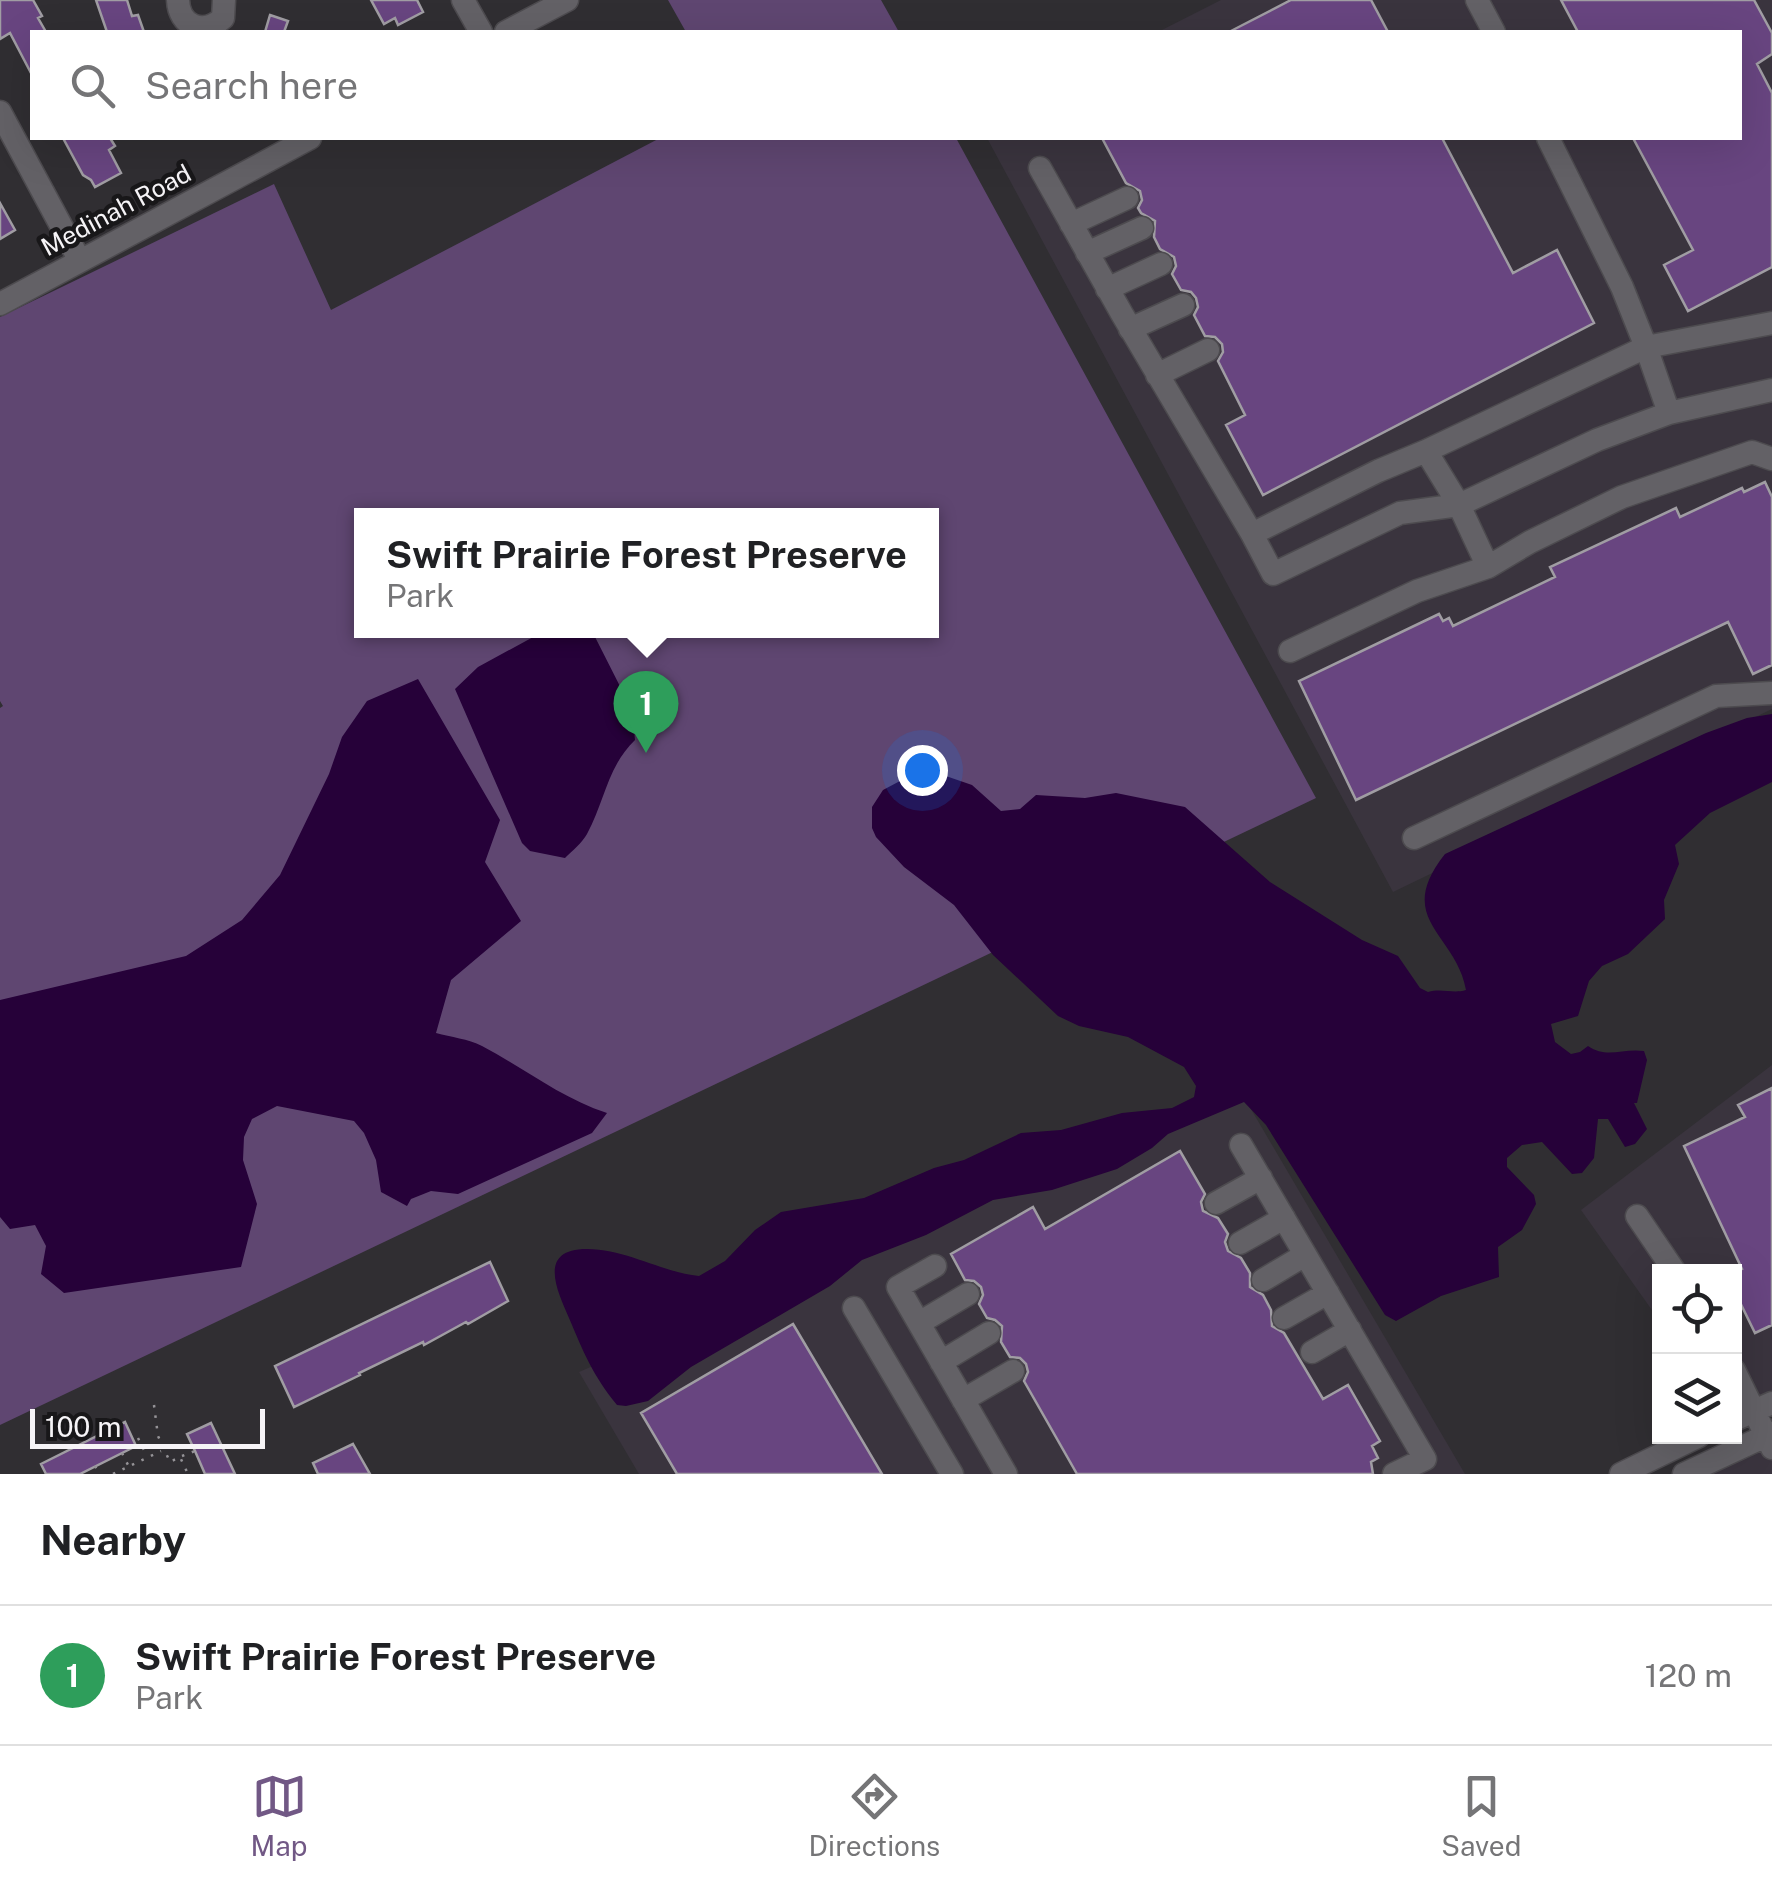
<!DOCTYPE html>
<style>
:root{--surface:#fff;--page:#f6f6f6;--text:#202124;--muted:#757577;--line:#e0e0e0;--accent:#715885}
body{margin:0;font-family:"Public Sans",sans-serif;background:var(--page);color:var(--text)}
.controls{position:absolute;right:30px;bottom:30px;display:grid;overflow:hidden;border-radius:0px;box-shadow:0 10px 40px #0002}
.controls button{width:90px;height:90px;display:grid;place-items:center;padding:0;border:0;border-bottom:2px solid var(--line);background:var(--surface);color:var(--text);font:50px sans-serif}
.scale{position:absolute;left:30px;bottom:25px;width:235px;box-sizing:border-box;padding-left:10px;border:5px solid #f6f4f7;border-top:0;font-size:28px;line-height:35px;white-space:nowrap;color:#f6f4f7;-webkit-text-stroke:8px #181719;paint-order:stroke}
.you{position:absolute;left:922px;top:770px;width:35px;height:35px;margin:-25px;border:8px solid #fff;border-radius:50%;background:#1a73e8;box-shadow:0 0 0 15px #1a73e833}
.badge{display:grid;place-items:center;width:65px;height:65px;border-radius:50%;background:var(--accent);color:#fff;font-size:32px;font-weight:700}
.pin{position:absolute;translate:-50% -82px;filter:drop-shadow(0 2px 5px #0008)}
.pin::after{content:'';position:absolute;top:52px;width:35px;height:30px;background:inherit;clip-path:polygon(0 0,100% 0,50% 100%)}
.popup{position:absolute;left:354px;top:508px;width:585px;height:130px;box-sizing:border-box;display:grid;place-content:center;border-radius:0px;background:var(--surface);filter:drop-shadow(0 2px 8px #0005);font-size:32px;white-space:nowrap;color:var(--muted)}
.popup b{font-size:38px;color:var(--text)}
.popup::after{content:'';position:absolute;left:50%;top:100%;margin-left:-20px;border:20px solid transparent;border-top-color:var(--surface)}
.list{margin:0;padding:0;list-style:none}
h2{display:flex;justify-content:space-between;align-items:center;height:130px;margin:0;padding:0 40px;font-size:42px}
h2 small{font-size:32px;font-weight:400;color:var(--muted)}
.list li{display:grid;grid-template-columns:65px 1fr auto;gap:30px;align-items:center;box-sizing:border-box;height:140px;padding:0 40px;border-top:2px solid var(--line)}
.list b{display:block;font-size:38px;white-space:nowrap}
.list p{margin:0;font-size:32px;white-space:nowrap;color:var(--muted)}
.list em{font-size:32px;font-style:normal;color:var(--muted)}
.icon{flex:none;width:55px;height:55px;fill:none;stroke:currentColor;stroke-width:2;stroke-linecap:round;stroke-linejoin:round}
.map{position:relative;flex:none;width:1772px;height:1474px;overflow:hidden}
.search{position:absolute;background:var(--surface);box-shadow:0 10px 40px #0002;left:30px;right:30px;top:30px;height:110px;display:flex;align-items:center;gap:25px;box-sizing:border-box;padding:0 35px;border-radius:0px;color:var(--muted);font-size:38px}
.sheet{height:270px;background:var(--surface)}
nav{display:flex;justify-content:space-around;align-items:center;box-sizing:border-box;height:140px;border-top:2px solid var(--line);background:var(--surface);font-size:28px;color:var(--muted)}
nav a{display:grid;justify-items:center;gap:5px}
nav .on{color:var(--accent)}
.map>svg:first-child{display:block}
</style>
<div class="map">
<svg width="1772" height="1474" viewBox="0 0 1772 1474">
<rect width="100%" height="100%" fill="#302e32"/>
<path fill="#3a343e" d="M 1221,0 L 1772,0 L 1772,383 L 1670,417 L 1772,395 L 1772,709 L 1393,892 L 987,138 L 1740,138 L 1740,32 L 1158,32 Z
M 1772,1065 L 1772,1415 L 1739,1432 L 1735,1425 L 1734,1272 L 1660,1272 L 1659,1320 L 1581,1210 Z
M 1238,1087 L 1465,1474 L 639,1474 L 579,1372 Z
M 1772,1431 L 1772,1474 L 1683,1474 Z"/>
<path fill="#5f4671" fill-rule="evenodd" d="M 668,0 L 881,0 L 899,32 L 686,32 Z
M 660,138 L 956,138 L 1316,798 L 0,1425 L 0,708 L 3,706 L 0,701 L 0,317 L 274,184 L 331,310 ZM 361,516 L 931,516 L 931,630 L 361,630 Z"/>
<path fill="#260139" d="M 546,630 L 592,631 L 632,710 L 635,740 C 607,767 605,801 587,834 C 582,843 572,851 565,858 L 530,851 L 522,843 L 455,689 L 478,667 Z
M 418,679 L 500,820 L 485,862 L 521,921 L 451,980 L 436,1033 C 451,1037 468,1039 482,1046 C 524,1068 561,1098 607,1113 L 592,1133 L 458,1194 L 431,1191 L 411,1199 L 407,1206 L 381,1192 L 376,1160 L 364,1133 L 354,1121 L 277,1106 L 252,1119 L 244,1137 L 243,1160 L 257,1204 L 241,1267 L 64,1293 L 41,1274 L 46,1246 L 35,1225 L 10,1229 L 0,1217 L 0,1000 L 186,956 L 242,920 L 280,875 L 329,774 L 342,737 L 367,701 Z
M 1772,714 L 1772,782 L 1710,813 L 1675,845 L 1679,864 L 1664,900 L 1665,919 L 1628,954 L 1602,966 L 1589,981 L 1578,1016 L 1551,1024 L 1555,1042 L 1571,1054 L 1580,1052 L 1588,1046 C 1607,1059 1622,1048 1644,1051 L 1647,1060 L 1637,1103 L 1634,1103 L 1647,1129 L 1635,1144 L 1625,1147 L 1608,1119 L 1598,1119 L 1594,1158 L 1582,1173 L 1572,1174 L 1542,1142 L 1522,1145 L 1507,1158 L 1507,1167 L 1534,1195 L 1536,1204 L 1522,1230 L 1498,1247 L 1499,1277 L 1441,1296 L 1396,1321 L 1385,1315 L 1266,1125 L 1244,1102 L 1168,1134 L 1152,1148 L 1117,1169 L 1052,1190 L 993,1200 L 926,1235 L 862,1260 L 830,1286 L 691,1367 L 648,1401 L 626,1406 L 617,1405 C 593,1376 583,1351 569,1318 C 558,1292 536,1249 587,1249 C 626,1249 661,1272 699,1276 L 725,1261 L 755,1230 L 781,1212 L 864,1198 L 934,1168 L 964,1160 L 1021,1133 L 1061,1130 L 1122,1113 L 1172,1108 L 1194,1097 L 1196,1086 L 1184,1067 L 1128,1037 L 1079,1026 L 1058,1016 L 993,955 L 954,905 L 904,867 L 876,837 L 872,828 L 872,807 L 883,790 L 900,781 L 940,774 L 972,785 L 1001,811 L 1020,809 L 1036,795 L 1085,798 L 1116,793 L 1185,807 L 1270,882 L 1362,940 L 1398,956 L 1420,988 L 1428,992 C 1442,988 1453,994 1466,990 C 1456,933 1393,920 1445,854 L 1706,733 L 1747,718 Z"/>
<path fill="#684580" stroke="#a09da3" stroke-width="2.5" d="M 0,0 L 33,0 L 42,16 L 38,18 L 46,32 L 32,32 L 32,75 L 10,33 L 0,39 Z
M 96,0 L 127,0 L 132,16 L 138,15 L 144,32 L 107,32 Z
M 371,0 L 417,0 L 423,12 L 398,25 L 395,18 L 384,24 Z
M 1291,0 L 1371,0 L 1388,32 L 1229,32 Z
M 1561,0 L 1754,0 L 1772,33 L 1772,54 L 1757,64 L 1772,93 L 1772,267 L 1688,311 L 1664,265 L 1693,250 L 1633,138 L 1740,138 L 1740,32 L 1578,32 Z
M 270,15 L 288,21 L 284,32 L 265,32 Z
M 63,138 L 110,138 L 115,146 L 109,150 L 121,173 L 95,187 L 91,180 L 83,175 Z
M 1102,138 L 1442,138 L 1513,273 L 1557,250 L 1594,323 L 1263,495 L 1226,425 L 1245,415 L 1218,361 L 1223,352 L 1222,344 L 1215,337 L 1205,336 L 1194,315 L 1198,307 L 1196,298 L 1191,292 L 1181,290 L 1172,274 L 1176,266 L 1174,257 L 1160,249 L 1154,237 L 1155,221 L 1141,213 L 1138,208 L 1142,200 L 1140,191 L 1126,183 Z
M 0,203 L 15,230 L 0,239 Z
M 1765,482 L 1772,497 L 1772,665 L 1753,674 L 1728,622 L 1356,800 L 1299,681 L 1439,614 L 1443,621 L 1449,618 L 1453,626 L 1555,577 L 1550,567 L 1676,508 L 1680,517 L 1742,488 L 1744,492 Z
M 1772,1088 L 1772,1325 L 1755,1333 L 1734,1290 L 1734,1273 L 1742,1269 L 1684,1146 L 1745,1117 L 1738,1105 Z
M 1180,1151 L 1205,1194 L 1201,1202 L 1203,1211 L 1218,1218 L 1228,1234 L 1225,1242 L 1228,1251 L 1241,1258 L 1250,1273 L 1250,1287 L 1263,1295 L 1271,1310 L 1272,1326 L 1284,1333 L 1323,1399 L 1348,1385 L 1380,1441 L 1372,1446 L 1378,1458 L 1371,1462 L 1373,1474 L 1077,1474 L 1024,1381 L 1028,1372 L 1026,1364 L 1020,1358 L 1010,1357 L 1001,1342 L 1002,1326 L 995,1320 L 987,1318 L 979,1304 L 983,1295 L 981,1287 L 974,1281 L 965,1280 L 951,1254 L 1033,1207 L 1045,1229 Z
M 490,1262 L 508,1301 L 468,1324 L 466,1322 L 424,1345 L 423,1342 L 359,1373 L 360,1375 L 294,1407 L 275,1366 Z
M 793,1324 L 882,1474 L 677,1474 L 641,1413 Z
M 125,1422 L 136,1446 L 80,1474 L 46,1474 L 41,1464 Z
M 211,1423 L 235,1474 L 205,1474 L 195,1451 L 187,1434 Z
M 353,1444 L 370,1474 L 318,1474 L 313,1463 Z"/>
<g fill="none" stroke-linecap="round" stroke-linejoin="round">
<defs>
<path id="minor" d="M 178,0 C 179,26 203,36 223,18 L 224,0
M 463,0 L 481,32
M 1477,0 L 1494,32
M 506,32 L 567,0
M 0,112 L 80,261
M 1040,168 L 1122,314 L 1252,534
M 1071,224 L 1127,198
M 1087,253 L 1142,228
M 1107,289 L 1161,264
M 0,304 L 310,138
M 1130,329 L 1183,305
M 1157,375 L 1208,350
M 1669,413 L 1646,347 L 1772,323
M 1426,451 L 1378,471 L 1252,534 L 1273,574 L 1400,513 L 1459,505 L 1597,440 L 1669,413 L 1772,390
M 1488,567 L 1459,505 L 1426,451 L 1646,347 L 1622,287 L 1548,138
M 1290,651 L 1417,591 L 1488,567 L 1530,542 L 1622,497 L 1752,452 L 1772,459
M 1414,838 L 1716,696 L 1772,693
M 1241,1145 L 1425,1459 L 1394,1474
M 1216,1203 L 1261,1178
M 1637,1216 L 1675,1272
M 1240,1243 L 1284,1218
M 935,1266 L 898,1287 L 1006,1474
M 1263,1280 L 1305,1255
M 854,1308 L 952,1474
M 1284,1318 L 1328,1293
M 919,1323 L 968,1294
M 1312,1352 L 1350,1330
M 941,1362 L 989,1333
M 1734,1370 L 1772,1448
M 963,1400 L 1013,1371
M 1734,1420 L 1772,1403
M 1621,1474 L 1699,1436
M 1684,1474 L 1772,1433"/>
</defs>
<use href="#minor" stroke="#4d4b4f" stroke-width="25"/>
<path stroke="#959397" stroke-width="2.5" stroke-dasharray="2.5 8" stroke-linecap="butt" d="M 154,1405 L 158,1436 L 170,1462 L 180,1457 L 188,1474
M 138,1438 L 147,1456
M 122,1453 L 128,1465
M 182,1456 L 195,1451
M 95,1466 L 99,1474
M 113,1474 L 161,1451"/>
<use href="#minor" stroke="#636166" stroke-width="22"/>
</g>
<g text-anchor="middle" stroke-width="9" stroke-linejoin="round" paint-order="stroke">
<g font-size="25" fill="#f6f4f7" stroke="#181719">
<text transform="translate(116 210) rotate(-28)" y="9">Medinah Road</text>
</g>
</g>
</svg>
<div class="controls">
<button><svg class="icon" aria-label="locate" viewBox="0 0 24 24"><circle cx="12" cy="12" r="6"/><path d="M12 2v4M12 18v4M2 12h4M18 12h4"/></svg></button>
<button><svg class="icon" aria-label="layers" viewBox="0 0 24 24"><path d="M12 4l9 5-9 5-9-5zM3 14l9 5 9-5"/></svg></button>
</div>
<div class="scale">100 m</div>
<div class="you"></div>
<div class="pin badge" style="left:646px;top:753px;background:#2e9e5b">1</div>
<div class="popup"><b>Swift Prairie Forest Preserve</b>Park</div>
<div class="search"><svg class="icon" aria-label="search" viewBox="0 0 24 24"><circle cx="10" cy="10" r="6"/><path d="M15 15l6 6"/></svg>Search here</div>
</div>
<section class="sheet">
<h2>Nearby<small></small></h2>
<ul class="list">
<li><span class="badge" style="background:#2e9e5b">1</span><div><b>Swift Prairie Forest Preserve</b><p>Park</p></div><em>120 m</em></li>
</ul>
</section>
<nav>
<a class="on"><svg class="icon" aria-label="map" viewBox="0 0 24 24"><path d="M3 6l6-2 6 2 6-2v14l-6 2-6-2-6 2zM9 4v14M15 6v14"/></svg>Map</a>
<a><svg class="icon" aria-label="directions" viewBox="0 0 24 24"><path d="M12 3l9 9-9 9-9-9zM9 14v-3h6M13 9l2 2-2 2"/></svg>Directions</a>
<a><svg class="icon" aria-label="saved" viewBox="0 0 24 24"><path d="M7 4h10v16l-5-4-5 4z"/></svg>Saved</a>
</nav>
